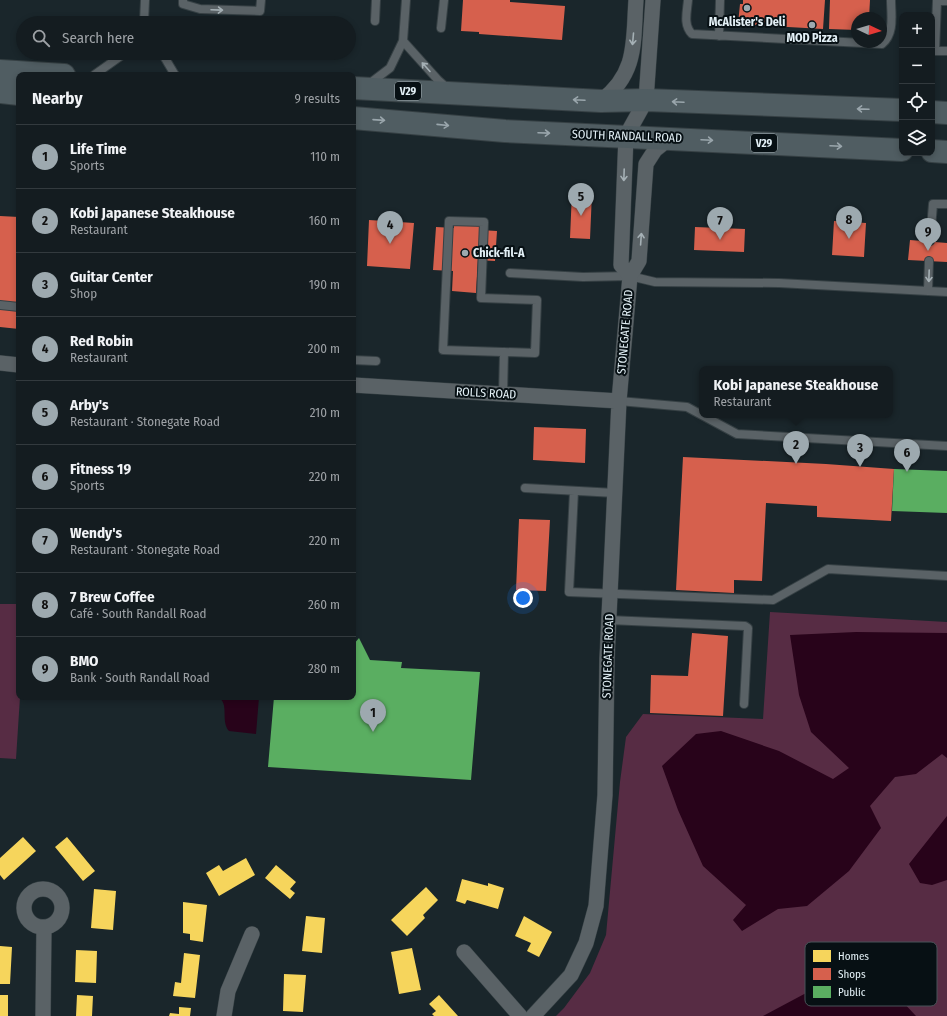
<!DOCTYPE html>
<meta charset="utf-8">
<style>
:root{--surface:#141c20;--page:#1d2529;--text:#f1f3f6;--muted:#9da1a5;--line:#333a3e;--accent:#9da9af}
body{margin:0;font-family:"Fira Sans Condensed",sans-serif;background:var(--page);color:var(--text)}
.controls{position:absolute;right:12px;top:12px;display:grid;overflow:hidden;border-radius:8px;box-shadow:0 2px 6px #0003}
.controls button{width:36px;height:36px;display:grid;place-items:center;padding:0;border:0;border-bottom:1px solid var(--line);background:var(--surface);color:var(--text);font:20px sans-serif}
.compass{position:absolute;left:851px;top:12px;width:36px;height:36px;border-radius:50%;background:var(--surface);box-shadow:0 2px 6px #0003;rotate:94deg}
.you{position:absolute;left:523px;top:598px;width:14px;height:14px;margin:-10px;border:3px solid #fff;border-radius:50%;background:#1a73e8;box-shadow:0 0 0 6px #1a73e833}
.badge{display:grid;place-items:center;width:26px;height:26px;border-radius:50%;background:var(--accent);color:#111;font-size:13px;font-weight:700}
.pin{position:absolute;translate:-50% -33px;filter:drop-shadow(0 1px 2px #0008)}
.pin::after{content:'';position:absolute;top:21px;width:14px;height:12px;background:inherit;clip-path:polygon(0 0,100% 0,50% 100%)}
.popup{position:absolute;left:699px;top:366px;width:194px;height:52px;box-sizing:border-box;display:grid;place-content:center;border-radius:8px;background:var(--surface);filter:drop-shadow(0 1px 3px #0005);font-size:13px;white-space:nowrap;color:var(--muted)}
.popup b{font-size:15px;color:var(--text)}
.popup::after{content:'';position:absolute;left:50%;top:100%;margin-left:-8px;border:8px solid transparent;border-top-color:var(--surface)}
.list{margin:0;padding:0;list-style:none}
h2{display:flex;justify-content:space-between;align-items:center;height:52px;margin:0;padding:0 16px;font-size:17px}
h2 small{font-size:13px;font-weight:400;color:var(--muted)}
.list li{display:grid;grid-template-columns:26px 1fr auto;gap:12px;align-items:center;box-sizing:border-box;height:64px;padding:0 16px;border-top:1px solid var(--line)}
.list b{display:block;font-size:15px;white-space:nowrap}
.list p{margin:0;font-size:13px;white-space:nowrap;color:var(--muted)}
.list em{font-size:13px;font-style:normal;color:var(--muted)}
.icon{flex:none;width:22px;height:22px;fill:none;stroke:currentColor;stroke-width:2;stroke-linecap:round;stroke-linejoin:round}
.map{position:relative;flex:none;width:947px;height:1016px;overflow:hidden}
.search{position:absolute;background:var(--surface);box-shadow:0 2px 6px #0003;left:16px;top:16px;width:340px;height:44px;display:flex;align-items:center;gap:10px;box-sizing:border-box;padding:0 14px;border-radius:22px;color:var(--muted);font-size:15px}
.panel{position:absolute;background:var(--surface);box-shadow:0 2px 6px #0003;left:16px;top:72px;width:340px;height:628px;border-radius:8px}
.map>svg:first-child{display:block}
</style>
<div class="map">
<svg width="947" height="1016" viewBox="0 0 947 1016">
<rect width="100%" height="100%" fill="#1a262b"/>
<path fill="#572c44" d="M 0,604 L 19,604 L 20,697 L 16,759 L 0,758 Z
M 770,612 L 947,622 L 947,1016 L 556,1016 L 564,1008 L 590,973 L 606,935 L 620,782 L 626,737 L 643,714 L 763,719 Z"/>
<path fill="#28031a" d="M 856,632 L 947,633 L 947,758 L 942,754 L 916,774 L 895,777 L 870,806 L 881,828 L 849,871 L 807,906 L 778,909 L 742,931 L 733,920 L 746,905 L 703,866 L 678,810 L 662,766 L 696,734 L 721,731 L 779,751 L 833,779 L 849,768 L 811,732 L 799,695 L 790,635 Z
M 218,697 L 259,697 L 256,734 L 229,731 C 220,720 230,704 218,697 Z
M 947,816 L 947,880 L 932,885 L 920,883 L 909,864 Z
M 857,988 L 900,999 L 916,1016 L 763,1016 L 808,992 Z"/>
<path fill="#f6d55c" d="M 23,837 L 36,851 L 4,880 L 0,875 L 0,858 Z
M 67,837 L 95,871 L 83,881 L 55,847 Z
M 246,858 L 255,875 L 219,896 L 206,873 L 219,865 L 223,871 Z
M 276,865 L 296,882 L 290,889 L 295,893 L 290,899 L 265,878 Z
M 462,879 L 488,886 L 488,883 L 504,888 L 498,909 L 467,900 L 465,904 L 456,901 Z
M 426,887 L 438,900 L 423,915 L 425,918 L 407,936 L 391,920 Z
M 94,889 L 116,891 L 113,930 L 91,928 Z
M 183,902 L 207,905 L 203,942 L 190,940 L 190,934 L 183,933 Z
M 306,916 L 325,918 L 322,953 L 302,951 Z
M 524,916 L 552,932 L 539,957 L 527,951 L 531,943 L 515,936 Z
M 0,946 L 12,947 L 10,984 L 0,984 Z
M 412,948 L 421,990 L 399,994 L 391,952 Z
M 76,950 L 97,951 L 96,983 L 75,982 Z
M 184,953 L 200,955 L 195,998 L 173,996 L 175,982 L 181,983 Z
M 284,974 L 306,975 L 303,1012 L 283,1011 Z
M 0,995 L 8,995 L 8,1016 L 0,1016 Z
M 77,995 L 93,996 L 92,1016 L 76,1016 Z
M 439,995 L 458,1016 L 434,1016 L 432,1014 L 436,1011 L 429,1004 Z
M 179,1007 L 191,1008 L 190,1016 L 169,1016 L 170,1013 L 179,1014 Z"/>
<path fill="#d6604d" d="M 463,0 L 510,0 L 510,2 L 565,6 L 562,40 L 479,34 L 479,32 L 461,31 Z
M 743,0 L 825,0 L 823,29 L 738,24 L 740,4 L 743,4 Z
M 830,0 L 870,0 L 869,18 L 857,18 L 857,30 L 829,29 Z
M 572,192 L 592,193 L 590,239 L 570,238 Z
M 0,216 L 19,217 L 19,329 L 0,327 Z
M 369,220 L 414,223 L 410,269 L 367,266 Z
M 834,221 L 866,223 L 864,257 L 832,255 Z
M 454,223 L 481,224 L 480,230 L 497,231 L 495,261 L 478,260 L 476,293 L 452,291 L 453,271 L 433,270 L 436,227 L 454,228 Z
M 695,227 L 745,229 L 744,252 L 694,250 Z
M 910,240 L 947,243 L 947,262 L 908,260 Z
M 534,427 L 586,429 L 585,463 L 533,460 Z
M 683,457 L 826,464 L 894,469 L 891,521 L 817,517 L 817,506 L 766,503 L 762,581 L 734,580 L 734,593 L 676,590 Z
M 519,519 L 550,520 L 546,591 L 516,590 Z
M 692,633 L 728,636 L 723,716 L 650,713 L 651,675 L 688,676 Z"/>
<path fill="#5aae61" d="M 894,469 L 947,471 L 947,513 L 892,511 Z
M 359,638 L 370,660 L 402,662 L 401,668 L 480,672 L 471,780 L 268,767 L 274,697 L 353,697 L 353,645 Z"/>
<g fill="none" stroke-linecap="round" stroke-linejoin="round">
<defs>
<path id="service" d="M 183,0 L 183,4 L 200,9 L 260,11 L 261,0
M 688,0 C 687,12 683,25 692,34 L 882,44 C 895,33 891,15 891,0
M 947,1 L 937,1 L 935,51 L 947,51
M 375,21 L 376,0
M 144,22 L 145,0
M 441,28 L 444,0
M 719,36 L 720,0
M 403,41 L 406,0
M 162,53 L 175,75
M 94,75 L 125,53
M 369,84 L 390,68 L 403,41 L 438,80 L 447,88
M 449,221 L 484,222 L 481,298 L 537,300 L 535,353 L 443,350 Z
M 930,241 L 933,204 L 947,204
M 510,273 L 583,277 L 630,276 L 655,282 L 779,283 L 947,292
M 928,291 L 929,261
M 0,305 L 19,307
M 353,360 L 376,361
M 503,394 L 504,352
M 619,401 L 687,407 L 737,434 L 947,446
M 525,488 L 615,493
M 574,491 L 569,592 L 773,600 L 828,569 L 947,576
M 609,620 L 745,626 L 748,628 L 744,704"/>
<path id="minor" d="M 601,101 C 638,73 633,41 636,0
M 630,276 L 621,265 L 626,136 L 646,100 L 653,0
M 0,363 L 19,365
M 353,385 L 619,401
M24 908a19 19 0 1 1 38 0a19 19 0 1 1-38 0Z
M 464,952 L 520,1016
M 43,1016 L 44,927
M 224,1016 L 228,991 L 252,934
M 533,1016 L 571,975 L 586,943 L 596,906 L 605,795 L 607,659 L 619,401 L 630,276 L 639,261 L 646,164 L 655,150 L 670,138"/>
<path id="primary" d="M 0,71 L 64,75
M 353,88 L 601,101 L 646,100 L 902,110
M 0,92 L 19,94
M 932,112 L 947,113
M 353,118 L 505,131 L 902,150
M 932,151 L 947,152"/>
</defs>
<use href="#service" stroke="#364044" stroke-width="10"/>
<use href="#minor" stroke="#364044" stroke-width="16"/>
<use href="#primary" stroke="#364044" stroke-width="24"/>
<use href="#service" stroke="#5a6266" stroke-width="8"/>
<use href="#minor" stroke="#5a6266" stroke-width="15"/>
<use href="#primary" stroke="#505d62" stroke-width="22"/>
</g>
<defs><path id="oneway-shaft" d="M-6 0H5M1.5-3L5.5 0L1.5 3" fill="none" stroke-width="1.6" stroke-linecap="round" stroke-linejoin="round"/></defs>
<g stroke="#a5b0b5">
<use href="#oneway-shaft" transform="translate(217 10) rotate(2)"/>
<use href="#oneway-shaft" transform="translate(633 39) rotate(95)"/>
<use href="#oneway-shaft" transform="translate(426 67) rotate(-132)"/>
<use href="#oneway-shaft" transform="translate(624 175) rotate(92)"/>
<use href="#oneway-shaft" transform="translate(641 239) rotate(-86)"/>
<use href="#oneway-shaft" transform="translate(929 276) rotate(92)"/>
</g>
<g stroke="#9aa6ac">
<use href="#oneway-shaft" transform="translate(579 100) rotate(-177)"/>
<use href="#oneway-shaft" transform="translate(678 102) rotate(-177)"/>
<use href="#oneway-shaft" transform="translate(863 109) rotate(-178)"/>
<use href="#oneway-shaft" transform="translate(379 120) rotate(4)"/>
<use href="#oneway-shaft" transform="translate(443 125) rotate(6)"/>
<use href="#oneway-shaft" transform="translate(544 133) rotate(2)"/>
<use href="#oneway-shaft" transform="translate(707 140) rotate(3)"/>
<use href="#oneway-shaft" transform="translate(836 146) rotate(3)"/>
</g>
<g fill="#9da9af" stroke="#071014" stroke-width="1.5">
<circle cx="747" cy="8" r="4"/>
<circle cx="812" cy="25" r="4"/>
<circle cx="465" cy="253" r="4"/>
</g>
<g text-anchor="middle" stroke-width="4" stroke-linejoin="round" paint-order="stroke">
<g fill="#071014" stroke="#a1adb2" stroke-width="1">
<rect x="395" y="82" width="26" height="18" rx="3"/>
<rect x="751" y="134" width="26" height="18" rx="3"/>
</g>
<g font-size="11" font-weight="bold" fill="#e3f0f6">
<text x="408" y="95">V29</text>
<text x="764" y="147">V29</text>
</g>
<g font-size="12" font-weight="bold" fill="#e3f0f6" stroke="#071014">
<text x="747" y="26">McAlister's Deli</text>
<text x="812" y="42">MOD Pizza</text>
<text x="473" y="257" text-anchor="start">Chick-fil-A</text>
</g>
<g font-size="12" fill="#e3f0f6" stroke="#071014">
<text transform="translate(627 136) rotate(2)" y="4">SOUTH RANDALL ROAD</text>
<text transform="translate(625 332) rotate(-85)" y="4">STONEGATE ROAD</text>
<text transform="translate(486 393) rotate(3)" y="4">ROLLS ROAD</text>
<text transform="translate(608 656) rotate(-88)" y="4">STONEGATE ROAD</text>
</g>
</g>
<rect x="805" y="942" width="132" height="64" rx="6" fill="#071014" stroke="#495358" stroke-width="1"/>
<rect x="813" y="950" width="18" height="12" fill="#f6d55c"/>
<rect x="813" y="968" width="18" height="12" fill="#d6604d"/>
<rect x="813" y="986" width="18" height="12" fill="#5aae61"/>
<g font-size="11" fill="#e3f0f6">
<text x="838" y="960">Homes</text>
<text x="838" y="978">Shops</text>
<text x="838" y="996">Public</text>
</g>
</svg>
<div class="controls">
<button>+</button>
<button>−</button>
<button><svg class="icon" aria-label="locate" viewBox="0 0 24 24"><circle cx="12" cy="12" r="6"/><path d="M12 2v4M12 18v4M2 12h4M18 12h4"/></svg></button>
<button><svg class="icon" aria-label="layers" viewBox="0 0 24 24"><path d="M12 4l9 5-9 5-9-5zM3 14l9 5 9-5"/></svg></button>
</div>
<svg class="compass" viewBox="-18 -18 36 36"><path d="M0-13l5 13h-10z" fill="#e53935"/><path d="M0 13l5-13h-10z" fill="#9da1a5"/></svg>
<div class="you"></div>
<div class="pin badge" style="left:373px;top:732px">1</div>
<div class="pin badge" style="left:796px;top:464px">2</div>
<div class="popup"><b>Kobi Japanese Steakhouse</b>Restaurant</div>
<div class="pin badge" style="left:860px;top:467px">3</div>
<div class="pin badge" style="left:390px;top:244px">4</div>
<div class="pin badge" style="left:581px;top:216px">5</div>
<div class="pin badge" style="left:907px;top:472px">6</div>
<div class="pin badge" style="left:720px;top:240px">7</div>
<div class="pin badge" style="left:849px;top:239px">8</div>
<div class="pin badge" style="left:928px;top:251px">9</div>
<div class="search"><svg class="icon" aria-label="search" viewBox="0 0 24 24"><circle cx="10" cy="10" r="6"/><path d="M15 15l6 6"/></svg>Search here</div>
<section class="panel">
<h2>Nearby<small>9 results</small></h2>
<ul class="list">
<li><span class="badge">1</span><div><b>Life Time</b><p>Sports</p></div><em>110 m</em></li>
<li><span class="badge">2</span><div><b>Kobi Japanese Steakhouse</b><p>Restaurant</p></div><em>160 m</em></li>
<li><span class="badge">3</span><div><b>Guitar Center</b><p>Shop</p></div><em>190 m</em></li>
<li><span class="badge">4</span><div><b>Red Robin</b><p>Restaurant</p></div><em>200 m</em></li>
<li><span class="badge">5</span><div><b>Arby's</b><p>Restaurant · Stonegate Road</p></div><em>210 m</em></li>
<li><span class="badge">6</span><div><b>Fitness 19</b><p>Sports</p></div><em>220 m</em></li>
<li><span class="badge">7</span><div><b>Wendy's</b><p>Restaurant · Stonegate Road</p></div><em>220 m</em></li>
<li><span class="badge">8</span><div><b>7 Brew Coffee</b><p>Café · South Randall Road</p></div><em>260 m</em></li>
<li><span class="badge">9</span><div><b>BMO</b><p>Bank · South Randall Road</p></div><em>280 m</em></li>
</ul>
</section>
</div>
